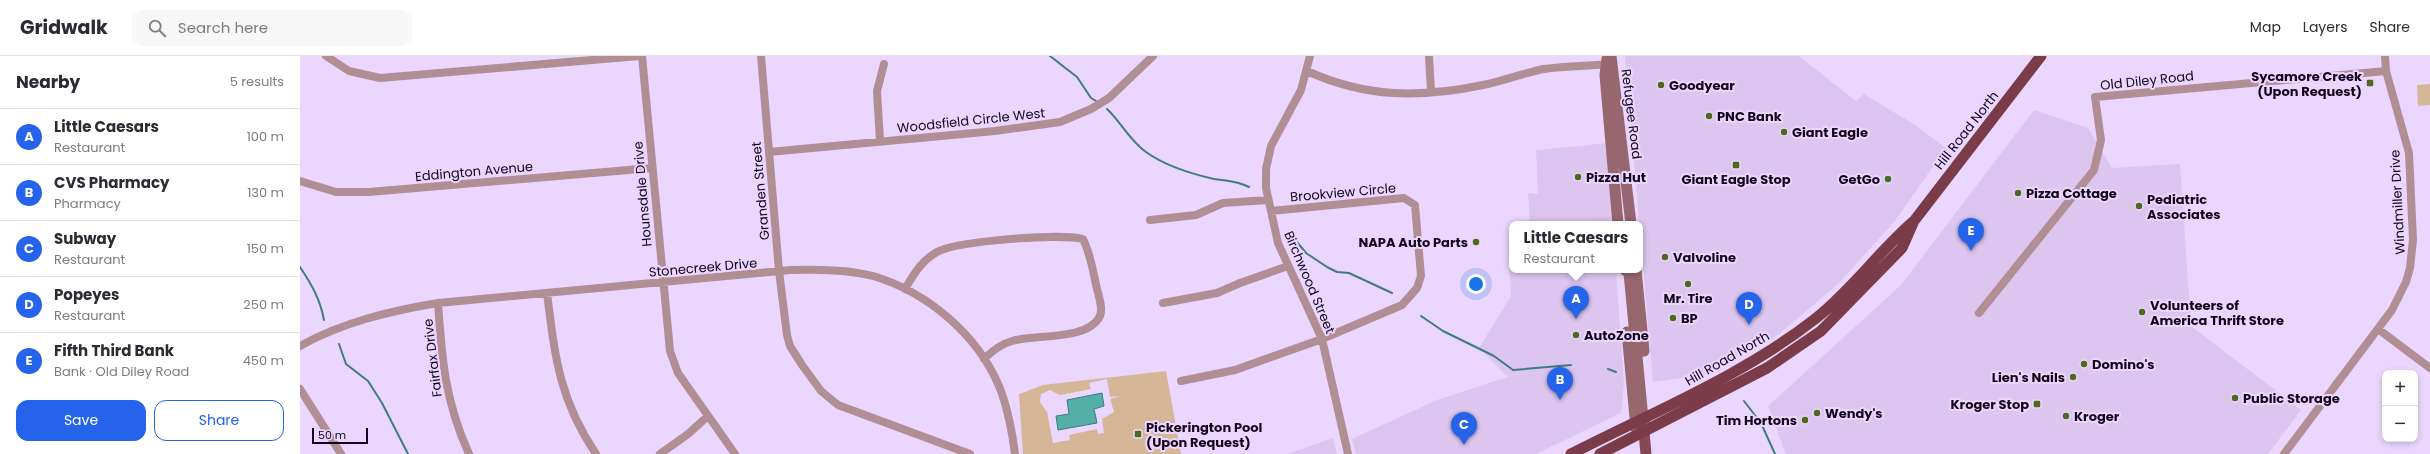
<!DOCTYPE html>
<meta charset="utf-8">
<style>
:root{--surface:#fff;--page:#f7f7f7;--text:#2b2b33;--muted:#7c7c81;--line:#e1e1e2;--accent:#2563eb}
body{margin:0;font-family:Poppins,sans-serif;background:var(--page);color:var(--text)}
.controls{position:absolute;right:12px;bottom:12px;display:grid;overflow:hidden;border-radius:8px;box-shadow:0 2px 6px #0003}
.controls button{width:36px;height:36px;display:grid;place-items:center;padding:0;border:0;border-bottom:1px solid var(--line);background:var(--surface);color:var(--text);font:20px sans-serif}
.scale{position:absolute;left:12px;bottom:10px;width:56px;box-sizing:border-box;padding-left:4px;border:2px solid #11051b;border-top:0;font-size:11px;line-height:14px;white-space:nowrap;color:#11051b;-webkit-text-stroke:3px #ead6fe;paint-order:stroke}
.you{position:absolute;left:1176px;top:228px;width:14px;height:14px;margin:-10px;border:3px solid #fff;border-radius:50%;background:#1a73e8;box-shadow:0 0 0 6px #1a73e833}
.badge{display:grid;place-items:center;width:26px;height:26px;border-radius:50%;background:var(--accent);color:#fff;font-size:13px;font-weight:700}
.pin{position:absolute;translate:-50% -33px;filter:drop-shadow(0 1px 2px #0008)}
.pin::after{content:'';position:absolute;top:21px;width:14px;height:12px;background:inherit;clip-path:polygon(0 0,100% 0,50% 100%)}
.popup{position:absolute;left:1209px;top:165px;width:134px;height:52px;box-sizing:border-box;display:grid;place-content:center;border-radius:8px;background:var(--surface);filter:drop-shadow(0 1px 3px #0005);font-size:13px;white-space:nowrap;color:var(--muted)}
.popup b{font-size:15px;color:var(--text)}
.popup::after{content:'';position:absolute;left:50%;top:100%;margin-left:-8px;border:8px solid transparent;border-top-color:var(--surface)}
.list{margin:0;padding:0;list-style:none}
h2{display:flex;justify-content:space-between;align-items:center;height:52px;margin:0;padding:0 16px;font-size:17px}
h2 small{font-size:13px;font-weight:400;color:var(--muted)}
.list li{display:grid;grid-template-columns:26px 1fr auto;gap:12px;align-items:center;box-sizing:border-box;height:56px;padding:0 16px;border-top:1px solid var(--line)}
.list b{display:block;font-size:15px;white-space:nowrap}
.list p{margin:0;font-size:13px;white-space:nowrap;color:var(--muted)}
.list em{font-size:13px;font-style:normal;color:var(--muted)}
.actions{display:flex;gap:8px;padding:12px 16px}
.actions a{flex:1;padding:9px 0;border:1px solid var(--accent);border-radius:12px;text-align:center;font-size:14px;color:var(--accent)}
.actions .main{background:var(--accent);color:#fff}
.icon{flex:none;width:22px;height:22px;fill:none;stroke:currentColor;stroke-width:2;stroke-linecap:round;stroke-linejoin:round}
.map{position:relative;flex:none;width:2130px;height:398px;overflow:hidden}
header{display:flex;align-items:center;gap:24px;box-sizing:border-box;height:56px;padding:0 20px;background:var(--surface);border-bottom:1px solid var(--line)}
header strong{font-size:19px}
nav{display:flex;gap:22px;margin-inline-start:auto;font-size:14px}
.search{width:280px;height:36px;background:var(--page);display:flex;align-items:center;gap:10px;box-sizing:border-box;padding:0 14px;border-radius:12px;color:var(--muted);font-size:15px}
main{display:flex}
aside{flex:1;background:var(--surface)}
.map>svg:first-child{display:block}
</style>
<header>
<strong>Gridwalk</strong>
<div class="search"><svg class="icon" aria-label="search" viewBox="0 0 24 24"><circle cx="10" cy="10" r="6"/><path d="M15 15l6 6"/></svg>Search here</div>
<nav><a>Map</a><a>Layers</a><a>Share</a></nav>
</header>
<main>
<aside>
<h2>Nearby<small>5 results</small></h2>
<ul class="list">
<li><span class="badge">A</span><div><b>Little Caesars</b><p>Restaurant</p></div><em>100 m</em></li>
<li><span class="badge">B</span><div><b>CVS Pharmacy</b><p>Pharmacy</p></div><em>130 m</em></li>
<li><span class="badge">C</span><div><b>Subway</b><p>Restaurant</p></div><em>150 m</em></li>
<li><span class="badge">D</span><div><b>Popeyes</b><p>Restaurant</p></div><em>250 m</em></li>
<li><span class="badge">E</span><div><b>Fifth Third Bank</b><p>Bank · Old Diley Road</p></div><em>450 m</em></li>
</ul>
<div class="actions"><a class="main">Save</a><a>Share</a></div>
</aside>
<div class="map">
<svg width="2130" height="398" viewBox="0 0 2130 398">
<rect width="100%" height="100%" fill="#ead6fe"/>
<path fill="#dcc6f0" d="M 1325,0 L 1499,0 L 1556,45 L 1564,38 L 1615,69 L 1646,92 L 1595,165 L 1538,228 L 1474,282 L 1402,319 L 1353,326 Z
M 1734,54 L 1788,72 L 1812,112 L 1880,108 L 1891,270 L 2001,354 L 1968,398 L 1486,398 L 1468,350 L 1601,229 Z
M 1308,87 L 1313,168 L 1230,168 L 1228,137 L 1238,138 L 1236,94 Z
M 1208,190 L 1212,190 L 1212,214 L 1316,214 L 1324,327 L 1321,357 L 1236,398 L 1056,398 L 1052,383 L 1137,344 L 1208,321 L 1179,292 L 1211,240 Z
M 1033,382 L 1037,398 L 988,398 Z"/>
<path fill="#d5b798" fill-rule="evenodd" d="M 2130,28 L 2130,49 L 2118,50 L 2117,29 Z
M 866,315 L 881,398 L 723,398 L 719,338 L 743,329 ZM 807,323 L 810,341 L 820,340 L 810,343 L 814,356 L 802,363 L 804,377 L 798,378 L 797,373 L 769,379 L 770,384 L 753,387 L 747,356 L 740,346 L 741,338 L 750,334 L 760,339 L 791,333 L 789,327 Z"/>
<path fill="#54afa8" stroke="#407c7e" d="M 802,337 L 804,350 L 794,353 L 797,367 L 758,374 L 756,360 L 769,358 L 767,344 Z"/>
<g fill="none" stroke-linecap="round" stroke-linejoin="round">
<path stroke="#407c7e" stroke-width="2" d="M 750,0 L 777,21 L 791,42 L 796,45
M 807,53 C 821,66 830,85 846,96 C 864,109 892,118 914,123 C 927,125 937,125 949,131
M 996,185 L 1006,197 L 1027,211 L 1037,216 L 1049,217 L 1092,237
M 0,211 C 12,229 20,243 24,264
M 1121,260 L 1143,275 L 1194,300 L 1213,314 L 1271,309
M 39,288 L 46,308 L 68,325 L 82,347 L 108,398
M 1308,313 L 1316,316
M 1444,345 L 1461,367 L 1475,398"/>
<path stroke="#b18e93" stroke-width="8" d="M 26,0 L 49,15 L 80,22 L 339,0
M 342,0 L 370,295 L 378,317 L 435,398
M 461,0 L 479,215 L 487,279 L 490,290 L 502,309 L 521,335 L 538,349 L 670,398
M 1010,0 L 1001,34 L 971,90 L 966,113 L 966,132 L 978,187 L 1022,283 L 1048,398
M 1129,0 L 1131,35
M 1007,15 C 1066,42 1120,42 1183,29 C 1203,25 1223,17 1244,13 C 1266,10 1289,10 1311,8
M 580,85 L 577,35 L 584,8
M 469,96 L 695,75 L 760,66 L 791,53 L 809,42 L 853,0
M 0,125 L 36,136 L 69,136 L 352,112
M 850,164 L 896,159 L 923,147 L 968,144
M 605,233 C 614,218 621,205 637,196 C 657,185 760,177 783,183 C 791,199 793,216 797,233 C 799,241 803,252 800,260 C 788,285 735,278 712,285 C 701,288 692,295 684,303
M 247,237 C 255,301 259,343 296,398
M 138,247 C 142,304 145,345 169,398
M 863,247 L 917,237 L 940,227 L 988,210
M 1679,257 L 1794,114 L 1801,84 L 1795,41 L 2086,15
M 2078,273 L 2130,312
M 0,290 C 43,266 90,255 138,247 L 491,214 C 518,213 546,213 573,220 C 627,236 677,278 699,330 C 708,352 712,375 715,398
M 881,325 L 935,314 L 1022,283 L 1102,249 L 1117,232 L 1121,220 L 1115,149 L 1104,142 L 971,155
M 0,333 L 41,398
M 360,398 L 388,378 L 408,360
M 1984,398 L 2092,254 L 2106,226 L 2110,212 L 2113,184 L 2109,97 L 2086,15 L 2085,0"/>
<path stroke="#97666e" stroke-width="11" d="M 1311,0 L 1331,168
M 1307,3 L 1305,19 L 1318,168
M 1325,214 L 1329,217 L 1343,363 L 1346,370
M 1336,214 L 1344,295
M 1327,276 L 1336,372"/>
<path stroke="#844954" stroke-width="11" d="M 1339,368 L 1344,376 L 1346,398"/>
<path stroke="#7b3c49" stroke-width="11" d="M 1271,398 C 1353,356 1442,320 1515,263 C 1552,234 1579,195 1614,165 L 1741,0
M 1300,398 L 1467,312 L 1521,275 L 1602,192 L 1613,167"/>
</g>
<g fill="#4c6a1e" stroke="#ead6fe" stroke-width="1.5">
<rect x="2066" y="23" width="8" height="8" rx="2"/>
<circle cx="1361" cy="29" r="4"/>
<circle cx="1409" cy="60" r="4"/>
<circle cx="1484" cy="76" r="4"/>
<rect x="1432" y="105" width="8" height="8" rx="2"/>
<circle cx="1278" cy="121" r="4"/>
<circle cx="1588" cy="123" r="4"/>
<circle cx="1718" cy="137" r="4"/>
<circle cx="1839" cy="150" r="4"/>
<circle cx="1176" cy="186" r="4"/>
<circle cx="1365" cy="201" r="4"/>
<circle cx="1388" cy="228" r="4"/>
<circle cx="1842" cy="256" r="4"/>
<circle cx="1373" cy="262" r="4"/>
<circle cx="1276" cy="279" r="4"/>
<circle cx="1784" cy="308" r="4"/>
<circle cx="1773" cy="321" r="4"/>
<circle cx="1935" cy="342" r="4"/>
<rect x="1733" y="344" width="8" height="8" rx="2"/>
<circle cx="1517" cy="357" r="4"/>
<circle cx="1766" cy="360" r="4"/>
<circle cx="1505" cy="364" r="4"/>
<rect x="834" y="374" width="8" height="8" rx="2"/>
</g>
<g text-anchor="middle" stroke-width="4" stroke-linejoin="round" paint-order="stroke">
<g font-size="13" font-weight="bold" fill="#11051b" stroke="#ead6fe" text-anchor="start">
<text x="2062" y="25" text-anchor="end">Sycamore Creek<tspan x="2062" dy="15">(Upon Request)</tspan></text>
<text x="1369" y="34">Goodyear</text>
<text x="1417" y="65">PNC Bank</text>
<text x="1492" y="81">Giant Eagle</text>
<text x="1286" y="126">Pizza Hut</text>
<text x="1436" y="128" text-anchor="middle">Giant Eagle Stop</text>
<text x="1580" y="128" text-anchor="end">GetGo</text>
<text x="1726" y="142">Pizza Cottage</text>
<text x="1847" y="148">Pediatric<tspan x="1847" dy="15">Associates</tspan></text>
<text x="1168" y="191" text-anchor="end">NAPA Auto Parts</text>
<text x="1373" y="206">Valvoline</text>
<text x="1388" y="247" text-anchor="middle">Mr. Tire</text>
<text x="1850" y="254">Volunteers of<tspan x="1850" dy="15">America Thrift Store</tspan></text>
<text x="1381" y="267">BP</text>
<text x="1284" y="284">AutoZone</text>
<text x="1792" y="313">Domino's</text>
<text x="1765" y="326" text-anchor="end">Lien's Nails</text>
<text x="1943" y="347">Public Storage</text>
<text x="1729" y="353" text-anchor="end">Kroger Stop</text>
<text x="1525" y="362">Wendy's</text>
<text x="1774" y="365">Kroger</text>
<text x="1497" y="369" text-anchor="end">Tim Hortons</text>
<text x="846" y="376">Pickerington Pool<tspan x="846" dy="15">(Upon Request)</tspan></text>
</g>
<g font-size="13" fill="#11051b" stroke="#ead6fe">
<text transform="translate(1847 24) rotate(-6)" y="5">Old Diley Road</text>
<text transform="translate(1332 58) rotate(83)" y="5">Refugee Road</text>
<text transform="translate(671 64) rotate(-6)" y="5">Woodsfield Circle West</text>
<text transform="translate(1666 74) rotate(-52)" y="5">Hill Road North</text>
<text transform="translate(174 115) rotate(-5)" y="5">Eddington Avenue</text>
<text transform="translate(460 135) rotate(-95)" y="5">Granden Street</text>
<text transform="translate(1043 136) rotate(-5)" y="5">Brookview Circle</text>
<text transform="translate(342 138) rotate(-95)" y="5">Hounsdale Drive</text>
<text transform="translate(2097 146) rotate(-93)" y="5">Windmiller Drive</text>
<text transform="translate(403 211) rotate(-5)" y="5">Stonecreek Drive</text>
<text transform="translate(1010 226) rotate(67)" y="5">Birchwood Street</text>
<text transform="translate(132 302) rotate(-97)" y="5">Fairfax Drive</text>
<text transform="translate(1427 302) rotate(-30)" y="5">Hill Road North</text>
</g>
</g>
</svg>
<div class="controls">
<button>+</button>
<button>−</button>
</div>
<div class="scale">50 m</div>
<div class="you"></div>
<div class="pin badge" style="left:1276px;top:263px">A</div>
<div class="popup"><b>Little Caesars</b>Restaurant</div>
<div class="pin badge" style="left:1260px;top:344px">B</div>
<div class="pin badge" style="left:1164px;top:389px">C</div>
<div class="pin badge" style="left:1449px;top:269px">D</div>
<div class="pin badge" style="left:1671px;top:195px">E</div>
</div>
</main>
